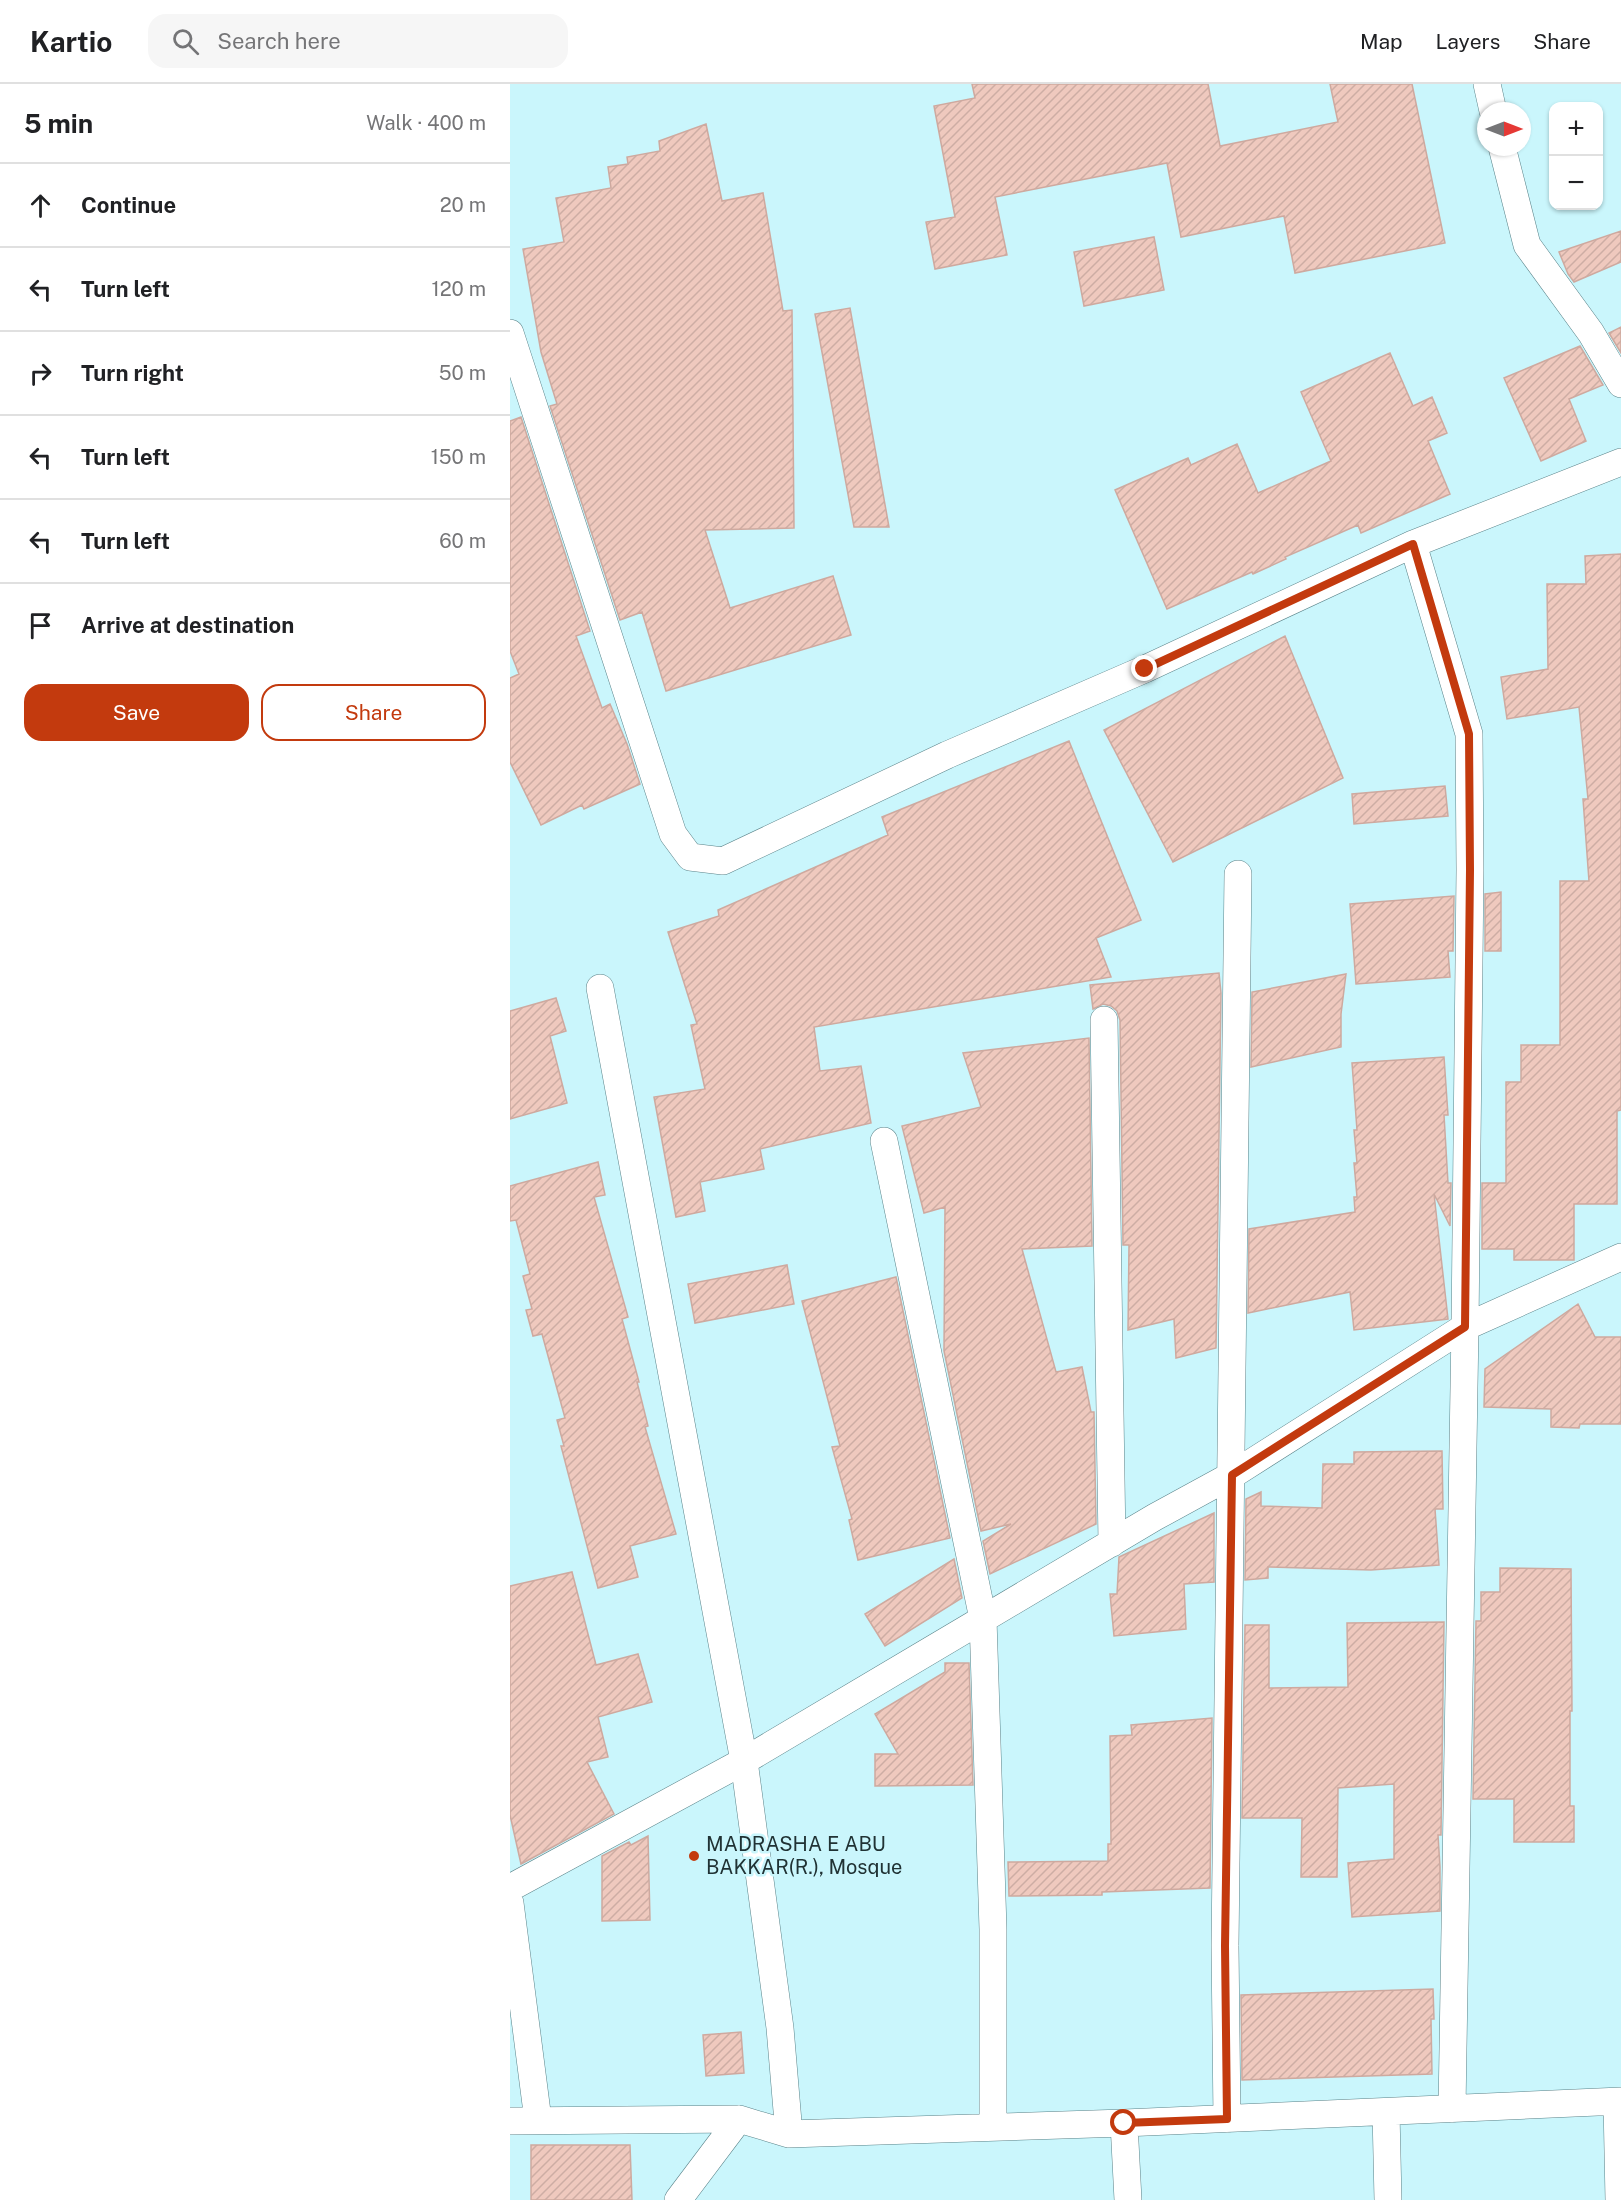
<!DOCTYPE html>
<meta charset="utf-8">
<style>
:root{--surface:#fff;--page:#f6f6f6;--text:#202124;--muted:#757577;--line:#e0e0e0;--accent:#c33a0e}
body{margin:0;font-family:"Public Sans",sans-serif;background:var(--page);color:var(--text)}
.controls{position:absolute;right:18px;top:18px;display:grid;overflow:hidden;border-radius:12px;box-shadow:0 2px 4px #0004}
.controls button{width:54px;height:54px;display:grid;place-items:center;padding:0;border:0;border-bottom:2px solid var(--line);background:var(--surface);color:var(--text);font:30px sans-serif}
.compass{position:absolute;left:967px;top:18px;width:54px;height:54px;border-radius:50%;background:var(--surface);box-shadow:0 2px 4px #0004;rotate:90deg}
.stop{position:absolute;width:18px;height:18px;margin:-14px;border:4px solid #c33a0e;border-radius:50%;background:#fff}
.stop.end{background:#c33a0e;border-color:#fff;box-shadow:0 2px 6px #0008}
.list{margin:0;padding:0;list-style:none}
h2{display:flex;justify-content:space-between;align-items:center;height:78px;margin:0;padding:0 24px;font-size:26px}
h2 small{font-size:20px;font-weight:400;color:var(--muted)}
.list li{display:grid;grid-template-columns:39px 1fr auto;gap:18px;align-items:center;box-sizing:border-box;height:84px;padding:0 24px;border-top:2px solid var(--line)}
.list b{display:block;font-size:22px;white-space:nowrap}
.list em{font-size:20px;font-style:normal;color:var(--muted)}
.actions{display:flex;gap:12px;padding:18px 24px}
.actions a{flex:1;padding:14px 0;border:2px solid var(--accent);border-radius:18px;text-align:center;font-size:21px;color:var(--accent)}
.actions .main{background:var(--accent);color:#fff}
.icon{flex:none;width:33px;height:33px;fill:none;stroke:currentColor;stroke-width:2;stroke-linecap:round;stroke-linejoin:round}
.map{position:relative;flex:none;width:1111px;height:2116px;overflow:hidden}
header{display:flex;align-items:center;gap:36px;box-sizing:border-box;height:84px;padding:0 30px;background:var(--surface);border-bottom:2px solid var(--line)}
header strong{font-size:28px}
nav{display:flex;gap:33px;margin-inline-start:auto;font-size:21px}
.search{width:420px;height:54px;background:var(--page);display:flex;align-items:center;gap:15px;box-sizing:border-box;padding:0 21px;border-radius:18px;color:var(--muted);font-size:22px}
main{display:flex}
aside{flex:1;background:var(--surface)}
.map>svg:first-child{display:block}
</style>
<header>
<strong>Kartio</strong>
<div class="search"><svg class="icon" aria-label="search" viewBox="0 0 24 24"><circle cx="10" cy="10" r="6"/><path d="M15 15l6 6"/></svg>Search here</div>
<nav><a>Map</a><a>Layers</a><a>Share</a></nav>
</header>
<main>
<aside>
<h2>5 min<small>Walk · 400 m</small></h2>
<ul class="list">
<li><svg class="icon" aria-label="ahead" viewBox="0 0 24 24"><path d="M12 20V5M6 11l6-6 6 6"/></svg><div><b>Continue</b></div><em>20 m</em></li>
<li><svg class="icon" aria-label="left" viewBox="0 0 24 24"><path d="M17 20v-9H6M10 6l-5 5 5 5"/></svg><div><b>Turn left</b></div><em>120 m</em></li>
<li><svg class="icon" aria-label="right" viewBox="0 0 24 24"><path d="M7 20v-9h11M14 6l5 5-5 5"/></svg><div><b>Turn right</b></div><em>50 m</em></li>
<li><svg class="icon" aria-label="left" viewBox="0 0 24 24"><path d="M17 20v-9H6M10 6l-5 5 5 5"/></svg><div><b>Turn left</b></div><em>150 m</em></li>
<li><svg class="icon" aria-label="left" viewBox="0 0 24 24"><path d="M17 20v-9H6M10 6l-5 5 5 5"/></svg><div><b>Turn left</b></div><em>60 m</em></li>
<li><svg class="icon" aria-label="arrive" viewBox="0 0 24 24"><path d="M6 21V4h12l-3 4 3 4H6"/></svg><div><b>Arrive at destination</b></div></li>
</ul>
<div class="actions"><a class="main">Save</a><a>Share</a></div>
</aside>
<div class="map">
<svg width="1111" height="2116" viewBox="0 0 1111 2116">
<defs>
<pattern id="building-hatch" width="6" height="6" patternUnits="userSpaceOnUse" patternTransform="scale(1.5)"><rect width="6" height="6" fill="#efc9be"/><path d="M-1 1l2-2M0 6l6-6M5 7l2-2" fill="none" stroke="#cdada4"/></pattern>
</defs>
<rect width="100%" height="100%" fill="#caf6fc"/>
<path fill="url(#building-hatch)" stroke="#cea99f" stroke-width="1.5" d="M 462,0 L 698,0 L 710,62 L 828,38 L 820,0 L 902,0 L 935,159 L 785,189 L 774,132 L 671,153 L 657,79 L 485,113 L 497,171 L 425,185 L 416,138 L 445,133 L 424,22 L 465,14 Z
M 196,40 L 212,117 L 253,109 L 273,227 L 282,226 L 284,444 L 195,446 L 220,524 L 323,492 L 341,551 L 156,607 L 132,528 L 110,536 L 40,322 L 47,320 L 31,268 L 13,165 L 54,158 L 46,114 L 101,104 L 98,83 L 118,80 L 117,73 L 150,67 L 149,57 Z
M 1111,147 L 1111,178 L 1064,198 L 1058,190 L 1049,168 Z
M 644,153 L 654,206 L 574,222 L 564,168 Z
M 340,224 L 379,443 L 344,443 L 305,230 Z
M 1111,243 L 1111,269 L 1099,249 Z
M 1070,262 L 1093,301 L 1059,315 L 1076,357 L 1031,377 L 994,294 Z
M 880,269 L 903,322 L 922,313 L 937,349 L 918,357 L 940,410 L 851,449 L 848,441 L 775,473 L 776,475 L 743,490 L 742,488 L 657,525 L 605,406 L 678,374 L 681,381 L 727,360 L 748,409 L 821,377 L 791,308 Z
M 11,333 L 80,547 L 66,552 L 92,624 L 100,620 L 117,660 L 130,700 L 74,725 L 72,721 L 31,741 L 0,678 L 0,594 L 9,590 L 0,567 L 0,337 Z
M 1111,470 L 1111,1026 L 1107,1027 L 1107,1120 L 1064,1120 L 1064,1176 L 1004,1176 L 1004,1165 L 972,1165 L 972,1099 L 996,1099 L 996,998 L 1011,998 L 1011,961 L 1050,961 L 1050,797 L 1079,797 L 1073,715 L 1078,715 L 1069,623 L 997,635 L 991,593 L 1038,585 L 1037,500 L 1076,500 L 1075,472 Z
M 775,552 L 833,694 L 663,778 L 594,646 Z
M 559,657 L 631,836 L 586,854 L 601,893 L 304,943 L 310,987 L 351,982 L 361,1039 L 250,1065 L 254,1085 L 190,1098 L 195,1127 L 166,1133 L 144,1013 L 195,1005 L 181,941 L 187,940 L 158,848 L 209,832 L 208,826 L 378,751 L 372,733 Z
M 935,702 L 938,732 L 844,740 L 842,710 Z
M 991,808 L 991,867 L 975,867 L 975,810 Z
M 944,812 L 943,867 L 938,867 L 940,893 L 846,900 L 840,820 Z
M 709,889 L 711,909 L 706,1264 L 666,1274 L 664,1235 L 618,1246 L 619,1161 L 613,1161 L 610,936 L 607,927 L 601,922 L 593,920 L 583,925 L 580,901 Z
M 836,890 L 831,930 L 831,963 L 741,983 L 742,908 Z
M 46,914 L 56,947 L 40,952 L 57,1019 L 0,1035 L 0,927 Z
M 579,954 L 582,1162 L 512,1165 L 546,1288 L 572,1283 L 581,1328 L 584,1328 L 586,1440 L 480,1490 L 473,1457 L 501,1440 L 471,1447 L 434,1267 L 435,1123 L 414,1129 L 392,1042 L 471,1023 L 453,969 Z
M 934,973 L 938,1031 L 934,1031 L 938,1099 L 941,1099 L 940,1142 L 924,1110 L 938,1235 L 844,1246 L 840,1208 L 738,1229 L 739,1145 L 845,1128 L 844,1113 L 847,1113 L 844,1079 L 847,1079 L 844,1046 L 847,1046 L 842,979 Z
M 88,1078 L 95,1111 L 84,1113 L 118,1233 L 112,1235 L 129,1298 L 127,1298 L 138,1342 L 135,1343 L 166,1450 L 120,1462 L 128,1493 L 88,1504 L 51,1362 L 54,1362 L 47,1336 L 55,1334 L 32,1250 L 23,1252 L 16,1226 L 22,1225 L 13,1192 L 20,1190 L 6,1136 L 0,1137 L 0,1102 Z
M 277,1181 L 284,1220 L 185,1239 L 178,1200 Z
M 386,1193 L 440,1454 L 348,1476 L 339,1436 L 342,1435 L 322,1363 L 330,1362 L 292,1217 Z
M 1068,1220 L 1085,1253 L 1111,1253 L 1111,1340 L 1070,1340 L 1069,1344 L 1041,1343 L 1041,1325 L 974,1323 L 975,1285 Z
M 932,1367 L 933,1425 L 925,1425 L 929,1481 L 861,1486 L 758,1483 L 758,1494 L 735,1496 L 736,1415 L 751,1408 L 751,1422 L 812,1424 L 813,1380 L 844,1380 L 844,1368 Z
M 704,1429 L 704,1498 L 674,1500 L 676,1545 L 604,1552 L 600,1510 L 607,1510 L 609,1473 Z
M 444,1475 L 452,1514 L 375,1562 L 355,1530 Z
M 990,1484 L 1061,1485 L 1062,1627 L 1060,1627 L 1060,1722 L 1064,1722 L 1064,1758 L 1004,1758 L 1004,1715 L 963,1715 L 966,1537 L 971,1537 L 971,1508 L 990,1508 Z
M 62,1488 L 86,1581 L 128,1570 L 142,1618 L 88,1633 L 98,1673 L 77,1678 L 104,1730 L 11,1780 L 0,1731 L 0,1502 Z
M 934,1538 L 931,1751 L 928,1751 L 930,1783 L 930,1827 L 842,1833 L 838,1779 L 884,1775 L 884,1700 L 828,1704 L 827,1793 L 791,1793 L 792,1734 L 732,1734 L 735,1541 L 759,1541 L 759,1604 L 838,1603 L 837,1539 Z
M 435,1579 L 459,1579 L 463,1701 L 365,1702 L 365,1670 L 388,1670 L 365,1630 L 435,1588 Z
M 702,1634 L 700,1804 L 592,1808 L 592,1811 L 499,1812 L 498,1778 L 598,1777 L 598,1760 L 601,1760 L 600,1652 L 622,1651 L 621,1641 Z
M 138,1752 L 140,1836 L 92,1837 L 92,1772 L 119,1758 L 121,1761 Z
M 923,1905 L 924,1935 L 921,1935 L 922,1990 L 732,1996 L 731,1911 Z
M 231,1948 L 234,1989 L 196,1992 L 193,1951 Z
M 21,2061 L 120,2061 L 122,2116 L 21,2116 Z"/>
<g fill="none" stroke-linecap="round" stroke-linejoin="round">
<defs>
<path id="street" d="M 977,0 L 983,27
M 992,63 L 1017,161 L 1081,249 L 1111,300
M 0,249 L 163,750 L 180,773 L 213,777 L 437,671 L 635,585 L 903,460 L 1111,378
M 903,460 L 959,650 L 960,786 L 955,1243 L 942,2025
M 90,904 L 234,1677 L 270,1944 L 279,2050
M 594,936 L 602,1459
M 374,1057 L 473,1535 L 483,1845 L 483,2043
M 0,1804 L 234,1677 L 645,1433 L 722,1391 L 955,1243 L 1111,1173
M 0,1819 L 28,2036
M 1107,2018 L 1109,2116
M 876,2028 L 878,2116
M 717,2035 L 715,1862 L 728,790
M 0,2037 L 229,2035 L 279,2050 L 614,2039 L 1111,2017
M 614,2039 L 618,2116
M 168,2116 L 229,2035"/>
</defs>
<use href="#street" stroke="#5a8389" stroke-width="28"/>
<use href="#street" stroke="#fff" stroke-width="27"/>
</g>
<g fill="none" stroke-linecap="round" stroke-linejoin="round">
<path stroke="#c33a0e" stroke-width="8" d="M 614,2039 L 717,2035 L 715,1862 L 722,1391 L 955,1243 L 960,786 L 959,650 L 903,460 L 635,585"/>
</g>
<circle fill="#c33a0e" stroke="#caf6fc" stroke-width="2" cx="184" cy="1772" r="6"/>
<g text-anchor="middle" stroke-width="5" stroke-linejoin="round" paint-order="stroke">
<g font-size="20" fill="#203234" stroke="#caf6fc" text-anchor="start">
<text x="196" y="1767">MADRASHA E ABU<tspan x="196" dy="23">BAKKAR(R.), Mosque</tspan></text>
</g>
</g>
</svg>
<div class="controls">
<button>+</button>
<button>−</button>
</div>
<svg class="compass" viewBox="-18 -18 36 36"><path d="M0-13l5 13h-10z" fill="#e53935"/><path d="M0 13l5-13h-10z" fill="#757577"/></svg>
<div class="stop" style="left:614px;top:2039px"></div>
<div class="stop end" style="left:635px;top:585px"></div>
</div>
</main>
